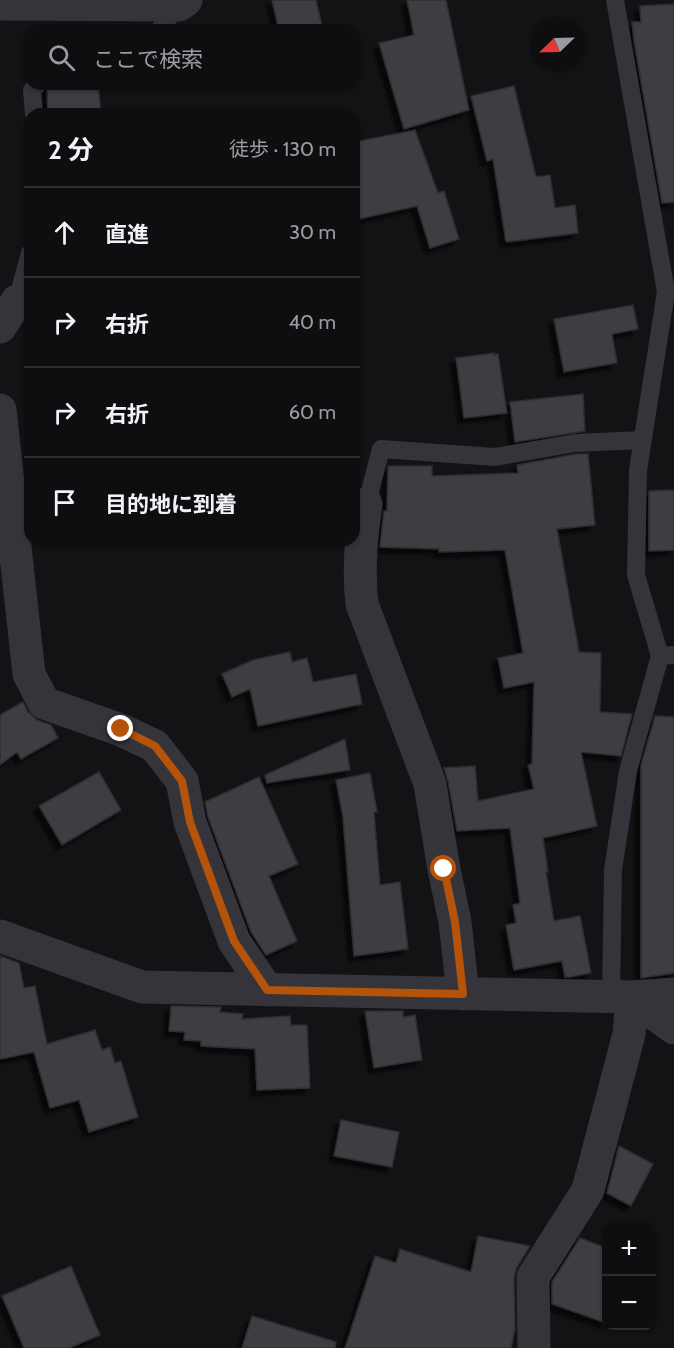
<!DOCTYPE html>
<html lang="ja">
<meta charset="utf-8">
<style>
:root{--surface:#0e0e10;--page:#1c1c1e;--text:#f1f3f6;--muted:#9b9c9f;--line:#2e2e30}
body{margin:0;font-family:Cabin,"Noto Sans JP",sans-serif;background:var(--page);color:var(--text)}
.controls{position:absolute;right:18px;bottom:18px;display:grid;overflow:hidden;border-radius:12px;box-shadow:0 2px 4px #0004}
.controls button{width:54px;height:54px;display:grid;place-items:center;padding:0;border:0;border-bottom:2px solid var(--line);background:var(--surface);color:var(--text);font:30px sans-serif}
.compass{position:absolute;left:530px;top:18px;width:54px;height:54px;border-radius:50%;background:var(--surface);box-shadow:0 2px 4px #0004;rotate:247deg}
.stop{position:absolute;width:18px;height:18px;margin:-14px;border:4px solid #b45309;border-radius:50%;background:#fff}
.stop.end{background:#b45309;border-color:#fff;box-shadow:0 2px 6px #0008}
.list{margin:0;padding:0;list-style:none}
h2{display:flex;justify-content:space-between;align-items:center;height:78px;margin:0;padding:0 24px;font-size:26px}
h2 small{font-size:20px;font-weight:400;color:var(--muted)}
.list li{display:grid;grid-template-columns:39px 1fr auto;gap:18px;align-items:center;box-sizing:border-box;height:90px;padding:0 24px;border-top:2px solid var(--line)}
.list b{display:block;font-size:22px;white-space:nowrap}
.list em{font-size:20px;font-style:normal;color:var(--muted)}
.icon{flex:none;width:33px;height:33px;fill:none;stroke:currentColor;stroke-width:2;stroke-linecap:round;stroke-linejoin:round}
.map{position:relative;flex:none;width:674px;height:1348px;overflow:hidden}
.search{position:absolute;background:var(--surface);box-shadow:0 2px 4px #0004;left:24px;top:24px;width:336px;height:66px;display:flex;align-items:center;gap:15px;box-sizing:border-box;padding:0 21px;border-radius:18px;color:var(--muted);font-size:22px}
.panel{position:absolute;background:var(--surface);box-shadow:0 2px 4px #0004;left:24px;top:108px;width:336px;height:438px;border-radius:18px}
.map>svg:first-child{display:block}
</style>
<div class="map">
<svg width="674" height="1348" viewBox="0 0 674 1348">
<defs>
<filter id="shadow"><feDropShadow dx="-5.5" dy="5.5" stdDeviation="1.5" flood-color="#0009"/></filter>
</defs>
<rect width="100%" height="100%" fill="#131315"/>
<path fill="#3e3d42" stroke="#2e2d31" stroke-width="1.5" filter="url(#shadow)" d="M 272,0 L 316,0 L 323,30 L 279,30 Z
M 407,0 L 446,0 L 469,110 L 404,129 L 379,43 L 414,35 Z
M 674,4 L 674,202 L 662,203 L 634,41 L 632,22 L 641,22 L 640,6 Z
M 49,84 L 98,84 L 101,114 L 48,114 L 47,91 Z
M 514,86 L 536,177 L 550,175 L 555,208 L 575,205 L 578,233 L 506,242 L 493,159 L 487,161 L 471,96 Z
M 415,130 L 438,193 L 444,191 L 459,239 L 430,248 L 417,206 L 354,220 L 354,142 Z
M 633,305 L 638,329 L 612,334 L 617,363 L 564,372 L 554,319 Z
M 494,353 L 494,355 L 498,354 L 507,413 L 464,418 L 456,358 Z
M 583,394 L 585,431 L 515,442 L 510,402 Z
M 576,454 L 588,454 L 595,525 L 557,529 L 579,652 L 601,653 L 600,712 L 632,714 L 621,756 L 581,752 L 597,826 L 543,838 L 548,872 L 546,872 L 554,921 L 580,916 L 591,973 L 570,977 L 565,977 L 562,961 L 514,970 L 506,925 L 516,923 L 513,905 L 520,903 L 510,828 L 457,831 L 448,781 L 444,768 L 475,766 L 478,801 L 534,789 L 528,765 L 532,764 L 534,682 L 504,688 L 498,658 L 523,653 L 505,550 L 439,552 L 439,549 L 380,547 L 384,511 L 387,511 L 388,466 L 432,466 L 432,476 L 518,473 L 517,465 Z
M 674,490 L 674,550 L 649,551 L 649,491 Z
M 290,652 L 292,662 L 307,658 L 313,682 L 356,674 L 362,704 L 258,726 L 250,689 L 232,697 L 222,674 L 253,660 Z
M 23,702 L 28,712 L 37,720 L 51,725 L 58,738 L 21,759 L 17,752 L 0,765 L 0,715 Z
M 655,716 L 674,717 L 674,973 L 641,978 L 641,765 Z
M 345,739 L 350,770 L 267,783 L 265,775 Z
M 99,772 L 121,810 L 62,845 L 39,806 Z
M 370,773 L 377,812 L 374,812 L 380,885 L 400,882 L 408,949 L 354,956 L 343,817 L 336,780 Z
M 259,777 L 298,864 L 269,876 L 297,941 L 266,955 L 251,932 L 208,817 L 205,802 Z
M 0,956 L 19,963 L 24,988 L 35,986 L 47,1044 L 95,1030 L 102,1050 L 110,1047 L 115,1063 L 121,1061 L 138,1117 L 89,1132 L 79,1100 L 50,1108 L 34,1052 L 0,1059 Z
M 171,1006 L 221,1007 L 220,1012 L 243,1014 L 242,1019 L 290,1016 L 291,1025 L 307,1025 L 310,1088 L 257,1090 L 255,1049 L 201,1046 L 201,1041 L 184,1040 L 185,1032 L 169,1031 Z
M 365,1011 L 403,1011 L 403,1017 L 415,1015 L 422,1060 L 374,1068 Z
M 341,1120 L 399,1132 L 392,1167 L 334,1156 Z
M 619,1146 L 653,1164 L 631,1206 L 607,1193 Z
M 478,1236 L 530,1246 L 517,1267 L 514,1277 L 515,1329 L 511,1348 L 345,1348 L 375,1256 L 396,1263 L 400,1249 L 471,1272 Z
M 580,1238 L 606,1248 L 606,1323 L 552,1304 L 552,1282 Z
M 71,1266 L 100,1335 L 69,1348 L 24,1348 L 2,1296 Z
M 252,1316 L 336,1342 L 335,1348 L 242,1348 Z"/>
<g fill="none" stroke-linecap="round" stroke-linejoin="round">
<path stroke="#34343a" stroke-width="18" d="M 615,0 L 666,292 L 638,470 L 636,575 L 660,656
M 159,30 L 179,5
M 34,114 L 32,90 L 38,84
M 17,301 L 30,253
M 365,510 L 381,449 L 495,457 L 575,443 L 642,440
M 611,997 L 613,870 L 628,771 L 660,656 L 674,655"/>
<path stroke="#34343a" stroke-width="33" d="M 0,4 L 179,5 L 186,0
M 0,327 L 17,301
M 0,410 L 29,674 L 44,703 L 121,730 L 155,746 L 182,781 L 190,822 L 234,941 L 267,990
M 366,504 C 361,537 358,571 362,604 L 430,784 L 444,869 L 455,922 L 463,994
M 0,936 L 142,987 L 632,997 L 674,994
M 534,1348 L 533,1277 L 588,1190 L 629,1034 L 632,997 L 674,1028"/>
</g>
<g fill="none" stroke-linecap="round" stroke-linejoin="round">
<path stroke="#b45309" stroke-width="8" d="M 121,729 L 155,746 L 182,781 L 190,822 L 234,941 L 267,990 L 463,994 L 455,922 L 444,869"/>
</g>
</svg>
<div class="controls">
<button>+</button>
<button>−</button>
</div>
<svg class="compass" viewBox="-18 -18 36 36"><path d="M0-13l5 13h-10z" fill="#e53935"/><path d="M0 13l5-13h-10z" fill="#9b9c9f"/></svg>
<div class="stop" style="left:444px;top:869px"></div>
<div class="stop end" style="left:121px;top:729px"></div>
<div class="search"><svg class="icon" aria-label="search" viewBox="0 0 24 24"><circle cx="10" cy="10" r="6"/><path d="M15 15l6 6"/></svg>ここで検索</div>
<section class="panel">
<h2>2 分<small>徒歩 · 130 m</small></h2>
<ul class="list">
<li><svg class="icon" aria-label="ahead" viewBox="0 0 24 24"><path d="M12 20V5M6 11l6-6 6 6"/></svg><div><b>直進</b></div><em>30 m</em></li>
<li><svg class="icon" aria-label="right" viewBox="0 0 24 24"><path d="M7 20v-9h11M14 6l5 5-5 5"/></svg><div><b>右折</b></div><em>40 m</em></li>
<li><svg class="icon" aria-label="right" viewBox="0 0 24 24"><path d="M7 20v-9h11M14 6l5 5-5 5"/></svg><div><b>右折</b></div><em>60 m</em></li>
<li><svg class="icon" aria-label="arrive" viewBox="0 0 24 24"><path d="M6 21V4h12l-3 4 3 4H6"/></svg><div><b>目的地に到着</b></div></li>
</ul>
</section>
</div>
